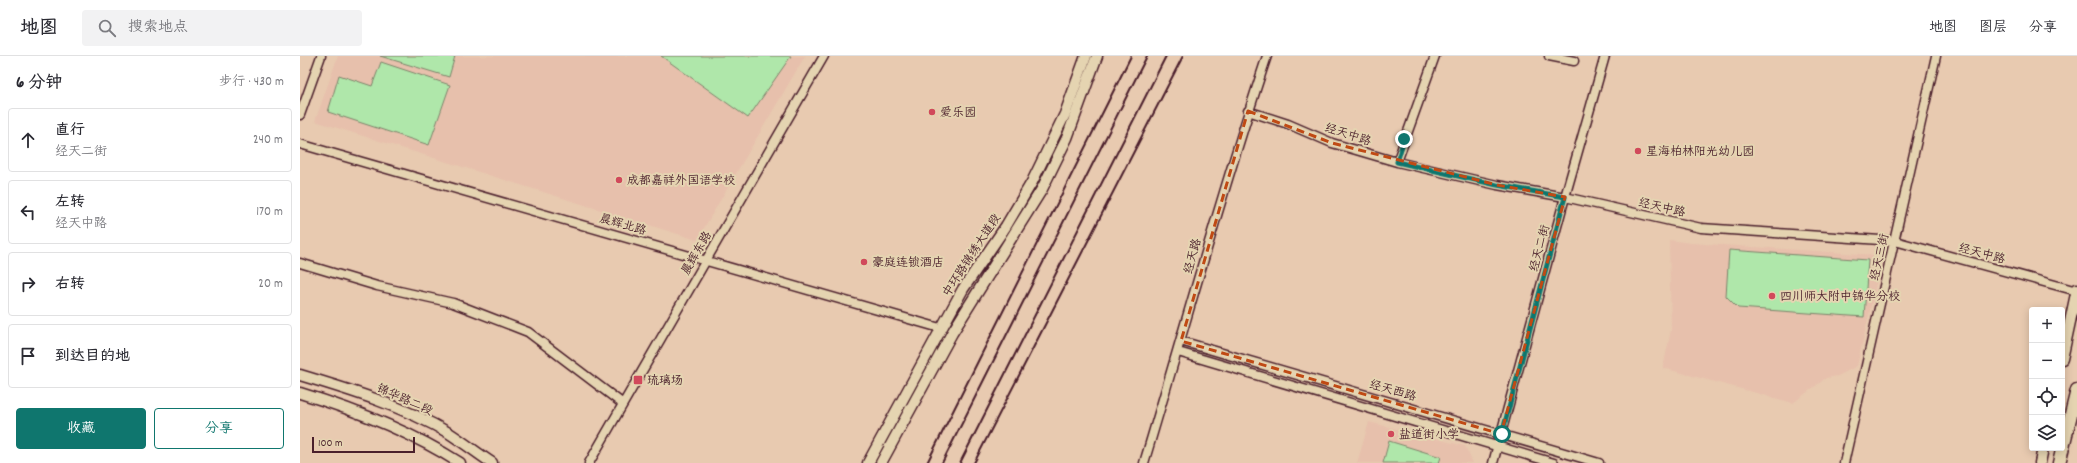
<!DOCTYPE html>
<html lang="zh">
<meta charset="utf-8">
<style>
:root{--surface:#fff;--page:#f2f2f3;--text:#2b2b33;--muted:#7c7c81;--line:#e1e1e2;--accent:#0f766e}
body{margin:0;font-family:Dekko,"LXGW WenKai TC",sans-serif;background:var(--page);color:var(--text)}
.controls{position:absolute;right:12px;bottom:12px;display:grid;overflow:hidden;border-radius:4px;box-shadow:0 2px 10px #0003}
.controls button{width:36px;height:36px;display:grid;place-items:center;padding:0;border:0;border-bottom:1px solid var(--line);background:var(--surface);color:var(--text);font:20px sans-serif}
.scale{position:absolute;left:12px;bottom:10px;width:103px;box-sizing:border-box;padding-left:4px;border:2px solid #4a1f2b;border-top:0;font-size:11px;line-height:14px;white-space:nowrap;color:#4a1f2b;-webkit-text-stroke:3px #e5d4b1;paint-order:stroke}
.stop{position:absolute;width:12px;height:12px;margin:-9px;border:3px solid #0f766e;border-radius:50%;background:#fff}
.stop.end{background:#0f766e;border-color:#fff;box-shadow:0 1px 4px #0008}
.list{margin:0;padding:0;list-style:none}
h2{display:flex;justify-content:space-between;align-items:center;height:52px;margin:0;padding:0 16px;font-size:17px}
h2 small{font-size:13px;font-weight:400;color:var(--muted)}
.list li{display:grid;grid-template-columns:26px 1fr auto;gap:12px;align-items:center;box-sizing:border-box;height:64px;margin:0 8px 8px;padding:0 8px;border:1px solid var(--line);border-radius:4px}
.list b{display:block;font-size:15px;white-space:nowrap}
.list p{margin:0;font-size:13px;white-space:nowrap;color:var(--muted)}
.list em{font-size:13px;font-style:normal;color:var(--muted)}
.actions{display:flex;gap:8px;padding:12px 16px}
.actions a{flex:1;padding:9px 0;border:1px solid var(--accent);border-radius:4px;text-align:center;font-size:14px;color:var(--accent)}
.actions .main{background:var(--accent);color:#fff}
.icon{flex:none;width:22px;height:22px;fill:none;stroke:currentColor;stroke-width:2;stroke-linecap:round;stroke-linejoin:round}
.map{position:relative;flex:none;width:1777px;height:407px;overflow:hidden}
header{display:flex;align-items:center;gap:24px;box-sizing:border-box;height:56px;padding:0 20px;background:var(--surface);border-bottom:1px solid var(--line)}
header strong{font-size:19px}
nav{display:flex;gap:22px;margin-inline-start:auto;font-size:14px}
.search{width:280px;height:36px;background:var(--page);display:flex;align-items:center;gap:10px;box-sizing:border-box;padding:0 14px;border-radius:4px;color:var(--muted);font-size:15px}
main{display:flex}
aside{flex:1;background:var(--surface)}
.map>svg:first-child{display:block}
</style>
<header>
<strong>地图</strong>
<div class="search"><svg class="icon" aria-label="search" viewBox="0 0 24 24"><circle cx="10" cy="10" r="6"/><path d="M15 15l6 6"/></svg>搜索地点</div>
<nav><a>地图</a><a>图层</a><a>分享</a></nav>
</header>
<main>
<aside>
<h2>6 分钟<small>步行 · 430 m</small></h2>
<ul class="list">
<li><svg class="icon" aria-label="ahead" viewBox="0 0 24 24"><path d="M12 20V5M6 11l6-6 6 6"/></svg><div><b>直行</b><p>经天二街</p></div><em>240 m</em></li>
<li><svg class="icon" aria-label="left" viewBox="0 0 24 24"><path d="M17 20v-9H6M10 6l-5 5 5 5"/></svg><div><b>左转</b><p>经天中路</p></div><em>170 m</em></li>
<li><svg class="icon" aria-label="right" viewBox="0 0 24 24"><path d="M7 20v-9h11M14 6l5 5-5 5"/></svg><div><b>右转</b></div><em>20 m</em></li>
<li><svg class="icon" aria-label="arrive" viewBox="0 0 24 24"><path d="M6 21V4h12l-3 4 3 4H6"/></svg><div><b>到达目的地</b></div></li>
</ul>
<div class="actions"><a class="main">收藏</a><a>分享</a></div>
</aside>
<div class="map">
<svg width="1777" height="407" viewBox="0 0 1777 407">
<rect width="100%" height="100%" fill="#e8cab0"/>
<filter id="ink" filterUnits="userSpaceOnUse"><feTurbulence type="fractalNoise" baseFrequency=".025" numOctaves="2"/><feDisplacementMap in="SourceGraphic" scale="8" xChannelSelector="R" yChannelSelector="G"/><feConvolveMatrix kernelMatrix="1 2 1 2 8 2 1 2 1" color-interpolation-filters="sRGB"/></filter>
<g filter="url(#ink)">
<path fill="#e7c0ac" d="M 38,0 L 505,0 L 397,184 L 15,65 Z
M 1369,184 L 1391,187 L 1576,199 L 1581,206 L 1557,310 L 1538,320 L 1526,322 L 1493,347 L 1363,312 L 1371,274 Z
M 1069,366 L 1165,390 L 1173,407 L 1057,407 Z"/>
<path fill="#afe7aa" stroke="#7c836a" d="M 80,0 L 155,0 L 149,21 Z
M 361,0 L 491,0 L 448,62 Z
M 81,6 L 150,29 L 129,89 L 28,56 L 39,19 L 72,30 Z
M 1429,194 L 1568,204 L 1564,261 L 1438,252 L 1426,240 Z
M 1089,385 L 1141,401 L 1139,407 L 1083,407 Z"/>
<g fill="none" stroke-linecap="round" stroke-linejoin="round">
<defs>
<path id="minor" d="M 1249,0 L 1274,5
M 948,55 L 988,68 L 1032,87 L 1097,106 L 1197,129 L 1265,141 L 1401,172 L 1595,185 L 1777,235
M 0,59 L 21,0
M 0,88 L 640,272
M 1097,106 L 1135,0
M 0,207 L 77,230 L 153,247 L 228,276 L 323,348
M 881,285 L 1299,407
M 878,296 L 1254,407
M 289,407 L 524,0
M 844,407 C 885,271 922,134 967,0
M 1193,407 L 1265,141 L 1305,0
M 1544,407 L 1636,0"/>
<path id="major" d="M 1762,303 L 1777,233
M 0,319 C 50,334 103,350 149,377 C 163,386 177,397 192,407
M 0,337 C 56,354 110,375 160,407
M 568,407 L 663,233 L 706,170 L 732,126 L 765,58 L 786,0
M 581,407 L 652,277 L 742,133 L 767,82 L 797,0
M 1740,407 L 1743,392"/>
<path id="highway" d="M 1759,407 L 1777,334"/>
</defs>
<use href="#minor" stroke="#4a1f2b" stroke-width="11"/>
<use href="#major" stroke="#4a1f2b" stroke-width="13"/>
<use href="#highway" stroke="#4a1f2b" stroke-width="15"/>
<use href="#minor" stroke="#e5d4b1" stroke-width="8"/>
<use href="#major" stroke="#e5d4b1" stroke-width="10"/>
<use href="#highway" stroke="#e5d4b1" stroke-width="12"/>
<path stroke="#4a1f2b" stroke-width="2" d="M 627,407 L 831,0
M 642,407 L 847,0
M 660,407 L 866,0
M 674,407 L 883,0"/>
</g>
</g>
<g fill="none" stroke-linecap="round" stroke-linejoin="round" filter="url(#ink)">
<path stroke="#0f766e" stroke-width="5" d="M 1104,83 L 1097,106 L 1197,129 L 1265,141 L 1202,378"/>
</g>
<path fill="none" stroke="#c04a14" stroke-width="3" stroke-dasharray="8 5" stroke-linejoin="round" d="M 948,55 L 1032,87 L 1197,129 L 1265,141 L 1201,378 L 881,285 Z"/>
<g fill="#d1495b" stroke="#e5d4b1" stroke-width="1.5">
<circle cx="632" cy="56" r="4"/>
<circle cx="1338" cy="95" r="4"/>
<circle cx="319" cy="124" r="4"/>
<circle cx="564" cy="206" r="4"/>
<circle cx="1472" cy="240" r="4"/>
<rect x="333" y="319" width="10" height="10" rx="2"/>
<circle cx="1091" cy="378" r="4"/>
</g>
<g text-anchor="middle" stroke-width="4" stroke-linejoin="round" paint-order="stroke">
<g font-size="12" fill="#4a1f2b" stroke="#e5d4b1" text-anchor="start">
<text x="640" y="60">爱乐园</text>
<text x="1346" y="99">星海柏林阳光幼儿园</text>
<text x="327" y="128">成都嘉祥外国语学校</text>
<text x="572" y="210">豪庭连锁酒店</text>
<text x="1480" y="244">四川师大附中锦华分校</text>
<text x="347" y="328">琉璃场</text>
<text x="1099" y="382">盐道街小学</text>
</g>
<g font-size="12" fill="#4a1f2b" stroke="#e5d4b1">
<text transform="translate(1048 78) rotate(18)" y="4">经天中路</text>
<text transform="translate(1362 151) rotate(13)" y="4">经天中路</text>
<text transform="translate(323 168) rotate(16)" y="4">晨辉北路</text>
<text transform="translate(1239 192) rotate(-75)" y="4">经天二街</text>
<text transform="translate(396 197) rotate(-60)" y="4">晨辉东路</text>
<text transform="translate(1682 197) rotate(15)" y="4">经天中路</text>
<text transform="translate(671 199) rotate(-57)" y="4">中环路锦绣大道段</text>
<text transform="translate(892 200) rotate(-75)" y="4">经天路</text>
<text transform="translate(1579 201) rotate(-77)" y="4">经天三街</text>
<text transform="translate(1093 334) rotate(16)" y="4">经天西路</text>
<text transform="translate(105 343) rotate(24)" y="4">锦华路二段</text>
</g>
</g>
</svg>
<div class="controls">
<button>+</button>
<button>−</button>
<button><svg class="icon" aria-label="locate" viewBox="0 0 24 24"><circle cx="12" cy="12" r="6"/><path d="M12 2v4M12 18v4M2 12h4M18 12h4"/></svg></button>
<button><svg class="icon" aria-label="layers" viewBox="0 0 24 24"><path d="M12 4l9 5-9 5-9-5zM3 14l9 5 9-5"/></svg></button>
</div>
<div class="scale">100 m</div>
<div class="stop" style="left:1202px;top:378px"></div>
<div class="stop end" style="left:1104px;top:83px"></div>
</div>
</main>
